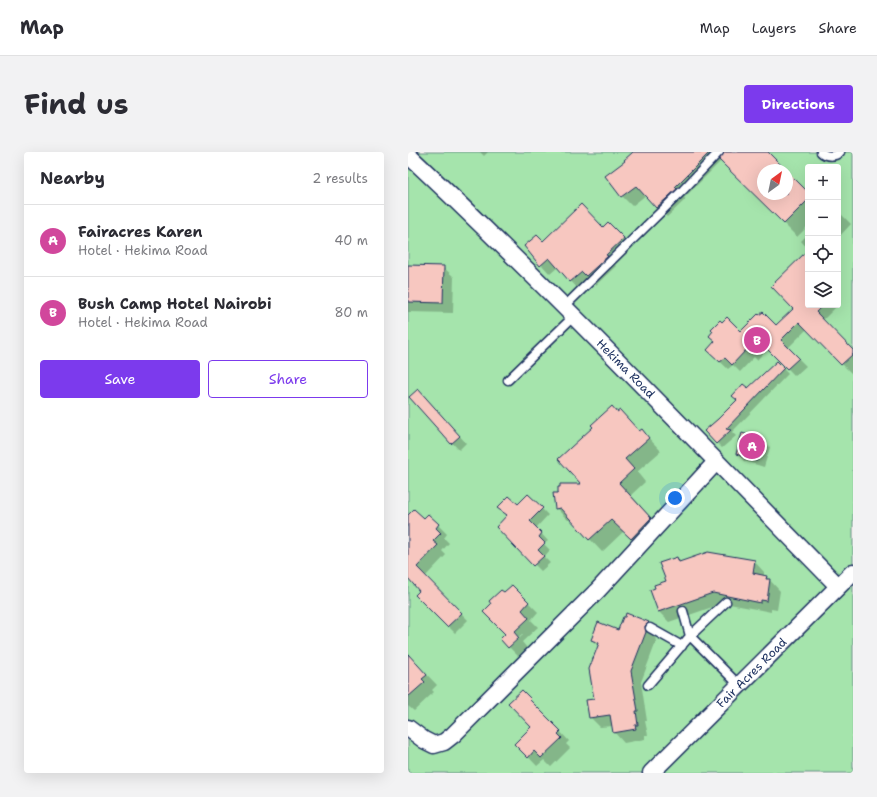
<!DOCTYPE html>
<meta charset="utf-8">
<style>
:root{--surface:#fff;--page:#f2f2f3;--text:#2b2b33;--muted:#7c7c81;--line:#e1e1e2;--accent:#7c3aed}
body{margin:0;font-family:"Shantell Sans",sans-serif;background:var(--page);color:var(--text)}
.controls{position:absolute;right:12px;top:12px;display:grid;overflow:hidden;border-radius:4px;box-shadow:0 4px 16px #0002}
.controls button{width:36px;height:36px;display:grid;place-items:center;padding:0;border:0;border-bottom:1px solid var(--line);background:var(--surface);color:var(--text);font:20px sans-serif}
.compass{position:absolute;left:349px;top:12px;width:36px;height:36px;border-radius:50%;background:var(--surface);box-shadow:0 4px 16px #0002;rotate:33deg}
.you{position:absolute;left:267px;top:346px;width:14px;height:14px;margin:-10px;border:3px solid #fff;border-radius:50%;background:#1a73e8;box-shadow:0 0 0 6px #1a73e833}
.badge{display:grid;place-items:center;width:26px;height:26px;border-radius:50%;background:var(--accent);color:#fff;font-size:13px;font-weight:700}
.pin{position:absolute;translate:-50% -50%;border:2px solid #fff;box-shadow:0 1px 4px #0006}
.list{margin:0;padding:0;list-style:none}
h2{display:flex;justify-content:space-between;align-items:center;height:52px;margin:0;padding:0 16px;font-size:17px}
h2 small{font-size:13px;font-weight:400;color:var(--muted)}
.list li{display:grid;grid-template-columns:26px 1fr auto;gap:12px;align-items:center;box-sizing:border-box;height:72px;padding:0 16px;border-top:1px solid var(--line)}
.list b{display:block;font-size:15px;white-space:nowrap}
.list p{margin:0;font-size:13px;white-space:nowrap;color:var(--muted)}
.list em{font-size:13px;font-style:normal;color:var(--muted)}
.actions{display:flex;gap:8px;padding:12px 16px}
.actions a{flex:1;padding:9px 0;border:1px solid var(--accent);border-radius:4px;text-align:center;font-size:14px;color:var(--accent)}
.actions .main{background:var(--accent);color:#fff}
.icon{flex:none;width:22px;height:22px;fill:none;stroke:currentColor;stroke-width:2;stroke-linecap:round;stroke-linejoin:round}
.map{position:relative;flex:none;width:445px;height:621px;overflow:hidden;border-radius:4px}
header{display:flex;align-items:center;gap:24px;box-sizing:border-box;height:56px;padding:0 20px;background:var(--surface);border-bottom:1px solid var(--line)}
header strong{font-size:19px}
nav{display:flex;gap:22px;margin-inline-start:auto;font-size:14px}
.intro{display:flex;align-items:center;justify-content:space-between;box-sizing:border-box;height:96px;padding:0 24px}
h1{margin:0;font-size:28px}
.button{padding:10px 18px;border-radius:4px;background:var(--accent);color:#fff;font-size:14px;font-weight:700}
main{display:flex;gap:24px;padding:0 24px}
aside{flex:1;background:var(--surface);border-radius:4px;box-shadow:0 4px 16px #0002}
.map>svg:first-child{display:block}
</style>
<header>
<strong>Map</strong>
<nav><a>Map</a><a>Layers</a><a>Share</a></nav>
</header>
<div class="intro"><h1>Find us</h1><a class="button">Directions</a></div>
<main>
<aside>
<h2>Nearby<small>2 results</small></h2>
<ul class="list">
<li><span class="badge" style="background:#d1479c">A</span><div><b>Fairacres Karen</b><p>Hotel · Hekima Road</p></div><em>40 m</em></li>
<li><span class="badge" style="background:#d1479c">B</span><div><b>Bush Camp Hotel Nairobi</b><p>Hotel · Hekima Road</p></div><em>80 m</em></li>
</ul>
<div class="actions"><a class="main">Save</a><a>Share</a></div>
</aside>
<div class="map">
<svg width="445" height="621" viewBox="0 0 445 621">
<rect width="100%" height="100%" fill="#fdf4f2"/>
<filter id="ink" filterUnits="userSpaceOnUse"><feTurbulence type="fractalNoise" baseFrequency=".025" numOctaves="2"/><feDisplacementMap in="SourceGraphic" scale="8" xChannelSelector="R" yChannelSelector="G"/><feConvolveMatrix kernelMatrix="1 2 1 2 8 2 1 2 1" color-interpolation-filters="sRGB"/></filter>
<g filter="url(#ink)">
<path fill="#a5e4ac" stroke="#608a85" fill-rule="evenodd" d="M 0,0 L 445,0 L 445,621 L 0,621 ZM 400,15 L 430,15 L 430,153 L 400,153 ZM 355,18 L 379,18 L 379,42 L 355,42 Z"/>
<path fill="#0003" fill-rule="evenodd" d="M 72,0 L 80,0 L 76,4 Z
M 226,0 L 316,0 L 319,3 L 276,46 L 278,47 L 259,65 L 238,43 L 224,54 L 214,44 L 199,25 L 219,9 Z
M 332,0 L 359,0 L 377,18 L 355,18 L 355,42 L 379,42 L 379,20 L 400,41 L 400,74 L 389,85 L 318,14 Z
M 430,59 L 443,72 L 430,86 Z
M 200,71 L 224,96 L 207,113 L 208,114 L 188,133 L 184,128 L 172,139 L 150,115 L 142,122 L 117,94 L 195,76 Z
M 400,82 L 400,97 L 393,89 Z
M 0,114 L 35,115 L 46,125 L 45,161 L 0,160 Z
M 400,117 L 400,153 L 430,153 L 415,168 L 445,199 L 445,223 L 399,177 L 380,196 L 398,214 L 387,224 L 360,196 L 349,208 L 346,205 L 332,220 L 325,213 L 320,217 L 300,198 L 333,180 L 368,175 L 387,157 Z
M 430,147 L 433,150 L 430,153 Z
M 369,210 L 380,222 L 324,280 L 328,284 L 314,296 L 297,279 Z
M 17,245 L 58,291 L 51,298 L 2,246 Z
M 234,279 L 253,299 L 229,320 L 237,330 L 223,343 L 255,379 L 235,398 L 216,379 L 194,400 L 164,368 L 160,368 L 148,356 L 151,342 L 175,333 Z
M 355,289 L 362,295 L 356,315 L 336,309 L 329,302 Z
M 120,343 L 140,363 L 128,376 L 140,389 L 136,392 L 142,398 L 136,405 L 142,411 L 133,419 L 89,375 L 100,364 L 91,356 L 110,354 Z
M 0,365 L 16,367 L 30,373 L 39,382 L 36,386 L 41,391 L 34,399 L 38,403 L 17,425 L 60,468 L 47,481 L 8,443 L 13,439 L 0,414 Z
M 269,406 L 274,411 L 346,409 L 356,420 L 356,424 L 358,424 L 372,439 L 369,458 L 363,457 L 363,460 L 316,451 L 261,470 L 251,460 L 244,438 L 259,429 Z
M 104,434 L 130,460 L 123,468 L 130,475 L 114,490 L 119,496 L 110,504 L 93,487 L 98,483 L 96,442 ZM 114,482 L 115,483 L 105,492 L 104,491 Z
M 219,463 L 241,471 L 251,481 L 247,484 L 248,490 L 233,530 L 239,569 L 237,569 L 240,583 L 237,583 L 237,587 L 216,591 L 206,580 L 205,574 L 192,575 L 182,565 L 187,547 L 191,495 L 184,488 L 211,479 Z
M 0,503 L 29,533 L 24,538 L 26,540 L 6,559 L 0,554 Z
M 114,539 L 161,589 L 158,592 L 162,596 L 143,615 L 136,608 L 129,614 L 108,592 L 125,575 Z"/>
<path fill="#f7c7c0" stroke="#1b2f5e" d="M 225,0 L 302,0 L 267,35 L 269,37 L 248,56 L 228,34 L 213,45 L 197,24 L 217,9 L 216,8 Z
M 316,0 L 360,0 L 378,18 L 355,18 L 355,42 L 379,42 L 379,19 L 400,40 L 400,48 L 376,72 L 311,8 Z
M 173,52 L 195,75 L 200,70 L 216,86 L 198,103 L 200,104 L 178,124 L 174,120 L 162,130 L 141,106 L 132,114 L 116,94 L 129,83 L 135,89 Z
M 400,98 L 400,153 L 415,153 L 408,160 L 445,198 L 445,202 L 433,213 L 391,170 L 373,188 L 391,206 L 379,217 L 352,190 L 341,201 L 338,198 L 324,213 L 317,206 L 312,210 L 299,198 L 307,189 L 301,184 L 305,179 L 303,177 L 312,168 L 314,170 L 319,165 L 333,179 L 350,162 L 351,163 L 355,160 L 368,173 L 385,157 L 363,134 Z
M 0,113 L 36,114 L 35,151 L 0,150 Z
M 369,209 L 376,216 L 318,277 L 323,278 L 308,292 L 296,279 L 310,267 L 329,248 L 324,244 L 335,232 L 340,236 Z
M 10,237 L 52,284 L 43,292 L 1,245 Z
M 204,254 L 209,260 L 212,258 L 231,279 L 234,277 L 241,286 L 217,307 L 226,317 L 211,331 L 243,366 L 223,387 L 203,368 L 181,388 L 152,356 L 147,357 L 145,341 L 150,341 L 150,335 L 152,335 L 152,332 L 173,332 L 150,307 L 185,275 L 183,273 Z
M 334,281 L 356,288 L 349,309 L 328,302 Z
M 120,342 L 135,356 L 122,369 L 134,381 L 131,385 L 137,391 L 130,398 L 136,404 L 125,414 L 88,375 L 99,363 L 89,356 L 101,344 L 110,352 Z
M 6,357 L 16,366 L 20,362 L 31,372 L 28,376 L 33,381 L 25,389 L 30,393 L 9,415 L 54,461 L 39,475 L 7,443 L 11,439 L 0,426 L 0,363 Z
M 300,400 L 347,408 L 345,421 L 359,424 L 358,427 L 362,427 L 359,449 L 353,448 L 353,451 L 305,441 L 250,460 L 242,438 L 247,436 L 246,433 L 258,429 L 251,411 L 269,405 L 271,410 Z
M 104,433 L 121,450 L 114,458 L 121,466 L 106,480 L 111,486 L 100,496 L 92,487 L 97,482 L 75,460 L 83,452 L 81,449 L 93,438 L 96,440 Z
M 218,461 L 241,470 L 237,474 L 238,480 L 223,519 L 230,559 L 228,559 L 230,573 L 227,573 L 228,577 L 205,581 L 202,563 L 181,566 L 178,548 L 186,547 L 181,517 L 191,491 L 183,488 L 190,470 L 210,478 L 215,465 L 217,465 Z
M 0,502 L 19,523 L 14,527 L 17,530 L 0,545 Z
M 114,538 L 123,547 L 122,548 L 153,579 L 150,582 L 154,586 L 133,606 L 126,599 L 120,606 L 106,592 L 123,575 L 100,551 Z"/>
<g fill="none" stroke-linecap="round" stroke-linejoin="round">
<defs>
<path id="lane" d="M 413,0 C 418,5 427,5 432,0
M 156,155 L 275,38 L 311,0
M 100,228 L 165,165
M 275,459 L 282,484 L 331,533
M 242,476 L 274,494
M 240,533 L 282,484 L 318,450"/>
<g id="street">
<path id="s1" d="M 0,3 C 148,142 288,289 430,434"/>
<path d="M 0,576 L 16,588 L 26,593 L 36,590 L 45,583 L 190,438 L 308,310"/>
<path id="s2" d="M 243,621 L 445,420"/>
</g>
</defs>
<use href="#lane" stroke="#1b2f5e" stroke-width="11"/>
<use href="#street" stroke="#1b2f5e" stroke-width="19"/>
<use href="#lane" stroke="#fff" stroke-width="8"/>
<use href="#street" stroke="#fff" stroke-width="16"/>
</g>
</g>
<g text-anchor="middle" stroke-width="4" stroke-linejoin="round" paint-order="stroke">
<g font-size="12" fill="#1b2f5e" stroke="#fff">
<text dy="4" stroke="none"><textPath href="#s1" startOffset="305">Hekima Road</textPath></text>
<text dy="4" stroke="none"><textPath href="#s2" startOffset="142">Fair Acres Road</textPath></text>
</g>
</g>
</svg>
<div class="controls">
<button>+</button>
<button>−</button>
<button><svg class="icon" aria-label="locate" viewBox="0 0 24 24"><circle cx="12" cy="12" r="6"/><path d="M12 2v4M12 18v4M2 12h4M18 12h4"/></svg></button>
<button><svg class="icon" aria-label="layers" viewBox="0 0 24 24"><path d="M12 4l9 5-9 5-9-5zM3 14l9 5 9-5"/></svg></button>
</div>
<svg class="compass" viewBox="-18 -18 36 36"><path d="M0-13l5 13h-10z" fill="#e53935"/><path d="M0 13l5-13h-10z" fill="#7c7c81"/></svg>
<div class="you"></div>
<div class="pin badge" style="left:344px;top:294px;background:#d1479c">A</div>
<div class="pin badge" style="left:349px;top:188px;background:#d1479c">B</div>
</div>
</main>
